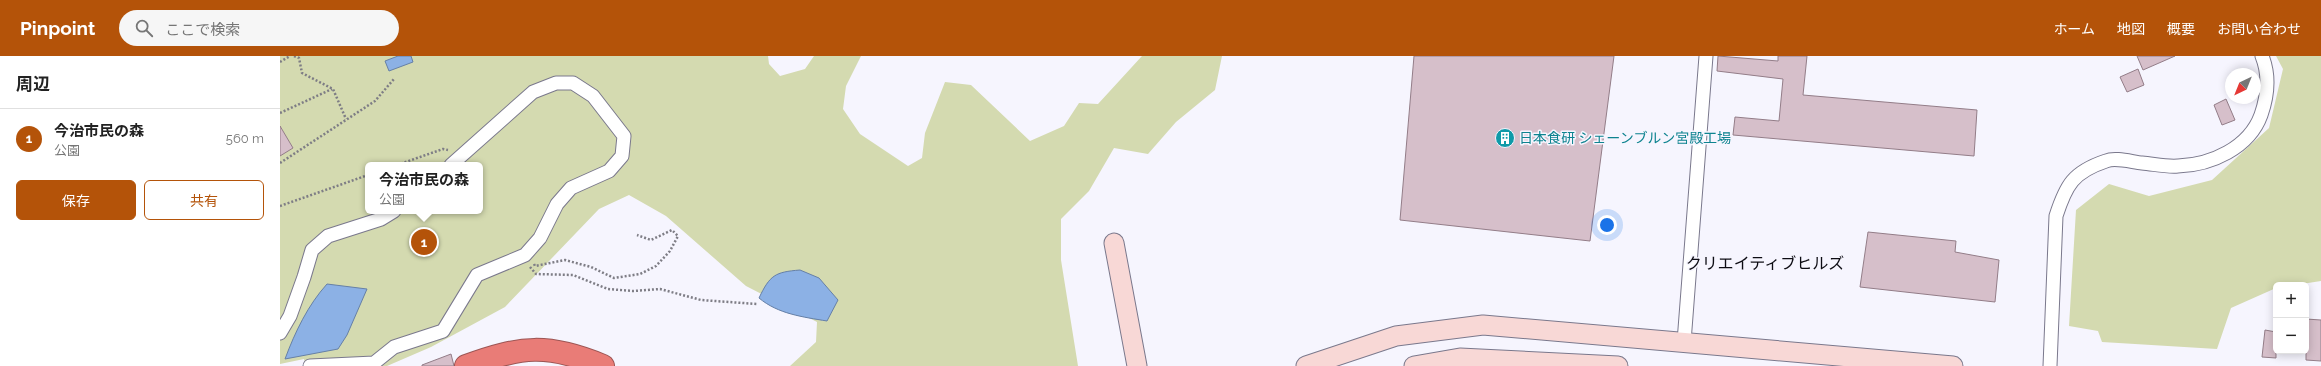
<!DOCTYPE html>
<html lang="ja">
<meta charset="utf-8">
<style>
:root{--surface:#fff;--page:#f6f6f6;--text:#222;--muted:#767676;--line:#e0e0e0;--accent:#b45309}
body{margin:0;font-family:Raleway,"Noto Sans JP",sans-serif;background:var(--page);color:var(--text)}
.controls{position:absolute;right:12px;bottom:12px;display:grid;overflow:hidden;border-radius:6px;box-shadow:0 2px 10px #0003}
.controls button{width:36px;height:36px;display:grid;place-items:center;padding:0;border:0;border-bottom:1px solid var(--line);background:var(--surface);color:var(--text);font:20px sans-serif}
.compass{position:absolute;left:1945px;top:12px;width:36px;height:36px;border-radius:50%;background:var(--surface);box-shadow:0 2px 10px #0003;rotate:223deg}
.you{position:absolute;left:1327px;top:169px;width:14px;height:14px;margin:-10px;border:3px solid #fff;border-radius:50%;background:#1a73e8;box-shadow:0 0 0 6px #1a73e833}
.badge{display:grid;place-items:center;width:26px;height:26px;border-radius:50%;background:var(--accent);color:#fff;font-size:13px;font-weight:700}
.pin{position:absolute;translate:-50% -50%;border:2px solid #fff;box-shadow:0 1px 4px #0006}
.popup{position:absolute;left:85px;top:106px;width:118px;height:52px;box-sizing:border-box;display:grid;place-content:center;border-radius:6px;background:var(--surface);filter:drop-shadow(0 1px 3px #0005);font-size:13px;white-space:nowrap;color:var(--muted)}
.popup b{font-size:15px;color:var(--text)}
.popup::after{content:'';position:absolute;left:50%;top:100%;margin-left:-8px;border:8px solid transparent;border-top-color:var(--surface)}
.list{margin:0;padding:0;list-style:none}
h2{display:flex;justify-content:space-between;align-items:center;height:52px;margin:0;padding:0 16px;font-size:17px}
h2 small{font-size:13px;font-weight:400;color:var(--muted)}
.list li{display:grid;grid-template-columns:26px 1fr auto;gap:12px;align-items:center;box-sizing:border-box;height:60px;padding:0 16px;border-top:1px solid var(--line)}
.list b{display:block;font-size:15px;white-space:nowrap}
.list p{margin:0;font-size:13px;white-space:nowrap;color:var(--muted)}
.list em{font-size:13px;font-style:normal;color:var(--muted)}
.actions{display:flex;gap:8px;padding:12px 16px}
.actions a{flex:1;padding:9px 0;border:1px solid var(--accent);border-radius:6px;text-align:center;font-size:14px;color:var(--accent)}
.actions .main{background:var(--accent);color:#fff}
.icon{flex:none;width:22px;height:22px;fill:none;stroke:currentColor;stroke-width:2;stroke-linecap:round;stroke-linejoin:round}
.map{position:relative;flex:none;width:2041px;height:310px;overflow:hidden}
header{display:flex;align-items:center;gap:24px;box-sizing:border-box;height:56px;padding:0 20px;background:var(--accent);color:#fff}
header strong{font-size:19px}
nav{display:flex;gap:22px;margin-inline-start:auto;font-size:14px}
.search{width:280px;height:36px;background:var(--page);display:flex;align-items:center;gap:10px;box-sizing:border-box;padding:0 14px;border-radius:22px;color:var(--muted);font-size:15px}
main{display:flex}
aside{flex:1;background:var(--surface)}
.map>svg:first-child{display:block}
</style>
<header>
<strong>Pinpoint</strong>
<div class="search"><svg class="icon" aria-label="search" viewBox="0 0 24 24"><circle cx="10" cy="10" r="6"/><path d="M15 15l6 6"/></svg>ここで検索</div>
<nav><a>ホーム</a><a>地図</a><a>概要</a><a>お問い合わせ</a></nav>
</header>
<main>
<aside>
<h2>周辺<small></small></h2>
<ul class="list">
<li><span class="badge">1</span><div><b>今治市民の森</b><p>公園</p></div><em>560 m</em></li>
</ul>
<div class="actions"><a class="main">保存</a><a>共有</a></div>
</aside>
<div class="map">
<svg width="2041" height="310" viewBox="0 0 2041 310">
<rect width="100%" height="100%" fill="#f6f5fe"/>
<path fill="#d4dab0" fill-rule="evenodd" d="M 0,0 L 488,0 L 489,8 L 500,20 L 525,13 L 534,0 L 581,0 L 566,30 L 563,53 L 580,78 L 628,110 L 642,102 L 645,77 L 665,26 L 691,29 L 750,85 L 784,70 L 799,47 L 818,48 L 862,0 L 942,0 L 935,34 L 896,66 L 868,98 L 834,92 L 809,135 L 781,163 L 781,204 L 798,310 L 510,310 L 536,286 L 537,266 L 466,230 L 386,160 L 349,139 L 319,153 L 225,251 L 151,291 L 107,310 L 26,310 L 24,303 L 0,308 ZM 88,109 L 200,109 L 200,155 L 88,155 Z
M 1996,0 L 2041,0 L 2041,225 L 2015,229 L 1996,229 L 1996,232 L 1951,252 L 1937,293 L 1822,286 L 1818,275 L 1789,270 L 1796,154 L 1829,128 L 1869,140 L 1932,124 L 1989,72 L 2003,13 Z"/>
<path fill="#8cb1e5" stroke="#6680a6" d="M 118,0 L 131,0 L 133,6 L 109,15 L 105,5 Z
M 520,214 L 539,222 L 558,244 L 547,265 C 523,261 498,258 479,242 C 490,219 495,216 520,214 Z
M 47,228 L 87,233 L 67,279 L 58,293 L 5,303 C 15,276 28,249 47,228 Z"/>
<path fill="#d6bfca" stroke="#937d88" d="M 1134,0 L 1334,0 L 1310,185 L 1120,164 Z
M 1438,0 L 1498,5 L 1498,0 L 1527,0 L 1523,39 L 1697,54 L 1694,100 L 1453,79 L 1455,61 L 1499,65 L 1503,23 L 1437,15 Z
M 1857,0 L 1895,0 L 1863,14 Z
M 1858,13 L 1864,29 L 1847,36 L 1840,21 Z
M 1946,43 L 1955,64 L 1942,69 L 1934,49 Z
M 0,70 L 13,92 L 0,100 Z
M 1588,176 L 1676,185 L 1675,196 L 1719,204 L 1715,246 L 1580,231 Z
M 2026,263 L 2041,264 L 2041,305 L 2026,304 Z
M 1985,274 L 1996,276 L 1996,302 L 1982,301 Z
M 171,298 L 174,310 L 142,310 L 142,309 Z"/>
<g fill="none" stroke-linecap="round" stroke-linejoin="round">
<defs>
<path id="street" d="M 0,277 L 10,260 L 24,221 L 32,194 L 48,180 L 101,163 L 114,155
M 1404,286 L 1426,0
M 30,310 L 94,307 L 114,291 L 163,275 L 197,219 L 245,199 L 260,182 L 277,148 L 291,132 L 329,115 L 342,100 L 344,80 L 313,40 L 293,27 L 276,27 L 253,36 L 171,109
M 1770,310 L 1776,160 C 1786,129 1793,116 1826,105 C 1835,101 1852,106 1862,107 C 1874,108 1886,111 1898,110 C 1931,109 1969,92 1981,59 C 1988,39 1990,20 1982,0"/>
<path id="secondary" d="M 834,187 L 857,310
M 1026,310 L 1116,280 L 1203,269 L 1673,310
M 1134,310 L 1180,302 L 1338,310"/>
<path id="highway" d="M 186,310 C 241,290 268,287 323,310"/>
</defs>
<use href="#street" stroke="#7a788c" stroke-width="15"/>
<use href="#secondary" stroke="#7a788c" stroke-width="21"/>
<use href="#highway" stroke="#9c5554" stroke-width="24"/>
<path stroke="#7e7d85" stroke-width="2.5" stroke-dasharray="2 2" stroke-linecap="butt" d="M 14,0 L 19,2 L 22,17 L 53,33 L 66,63
M 0,6 L 10,0
M 0,57 L 52,33
M 0,107 L 95,45 L 114,23
M 117,109 L 163,93 L 168,94
M 0,150 L 88,119
M 254,208 L 255,210 L 285,204 L 311,211 L 334,222 L 360,218 L 376,210 L 390,195 L 398,180 L 392,174 L 371,184 L 357,179
M 250,211 L 256,218 L 293,219 L 328,233 L 353,235 L 380,233 L 421,244 L 477,248"/>
<use href="#street" stroke="#fff" stroke-width="13"/>
<use href="#secondary" stroke="#f8d8d6" stroke-width="19"/>
<use href="#highway" stroke="#e97c77" stroke-width="22"/>
</g>
<defs>
<symbol id="building-disc" viewBox="-11 -11 22 22"><circle r="9.5" fill="#0f9aa8" stroke="#f6f5fe"/><path d="M-4-6H4V6H1V3H-1V6H-4ZM-2.5-4.3h1.7v1.8h-1.7ZM.8-4.3h1.7v1.8H.8ZM-2.5-1h1.7V.8h-1.7ZM.8-1h1.7V.8H.8Z" fill="#fff"/></symbol>
</defs>
<g fill-rule="evenodd">
<use href="#building-disc" x="1214" y="71" width="22" height="22"/>
</g>
<g text-anchor="middle" stroke-width="3" stroke-linejoin="round" paint-order="stroke">
<g font-size="14" fill="#0d838f" stroke="#f6f5fe" text-anchor="start">
<text x="1239" y="87">日本食研 シェーンブルン宮殿工場</text>
</g>
<g font-size="16" fill="#0d0c13" stroke="#f6f5fe">
<text x="1485" y="213">クリエイティブヒルズ</text>
</g>
</g>
</svg>
<div class="controls">
<button>+</button>
<button>−</button>
</div>
<svg class="compass" viewBox="-18 -18 36 36"><path d="M0-13l5 13h-10z" fill="#e53935"/><path d="M0 13l5-13h-10z" fill="#767676"/></svg>
<div class="you"></div>
<div class="pin badge" style="left:144px;top:186px">1</div>
<div class="popup"><b>今治市民の森</b>公園</div>
</div>
</main>
